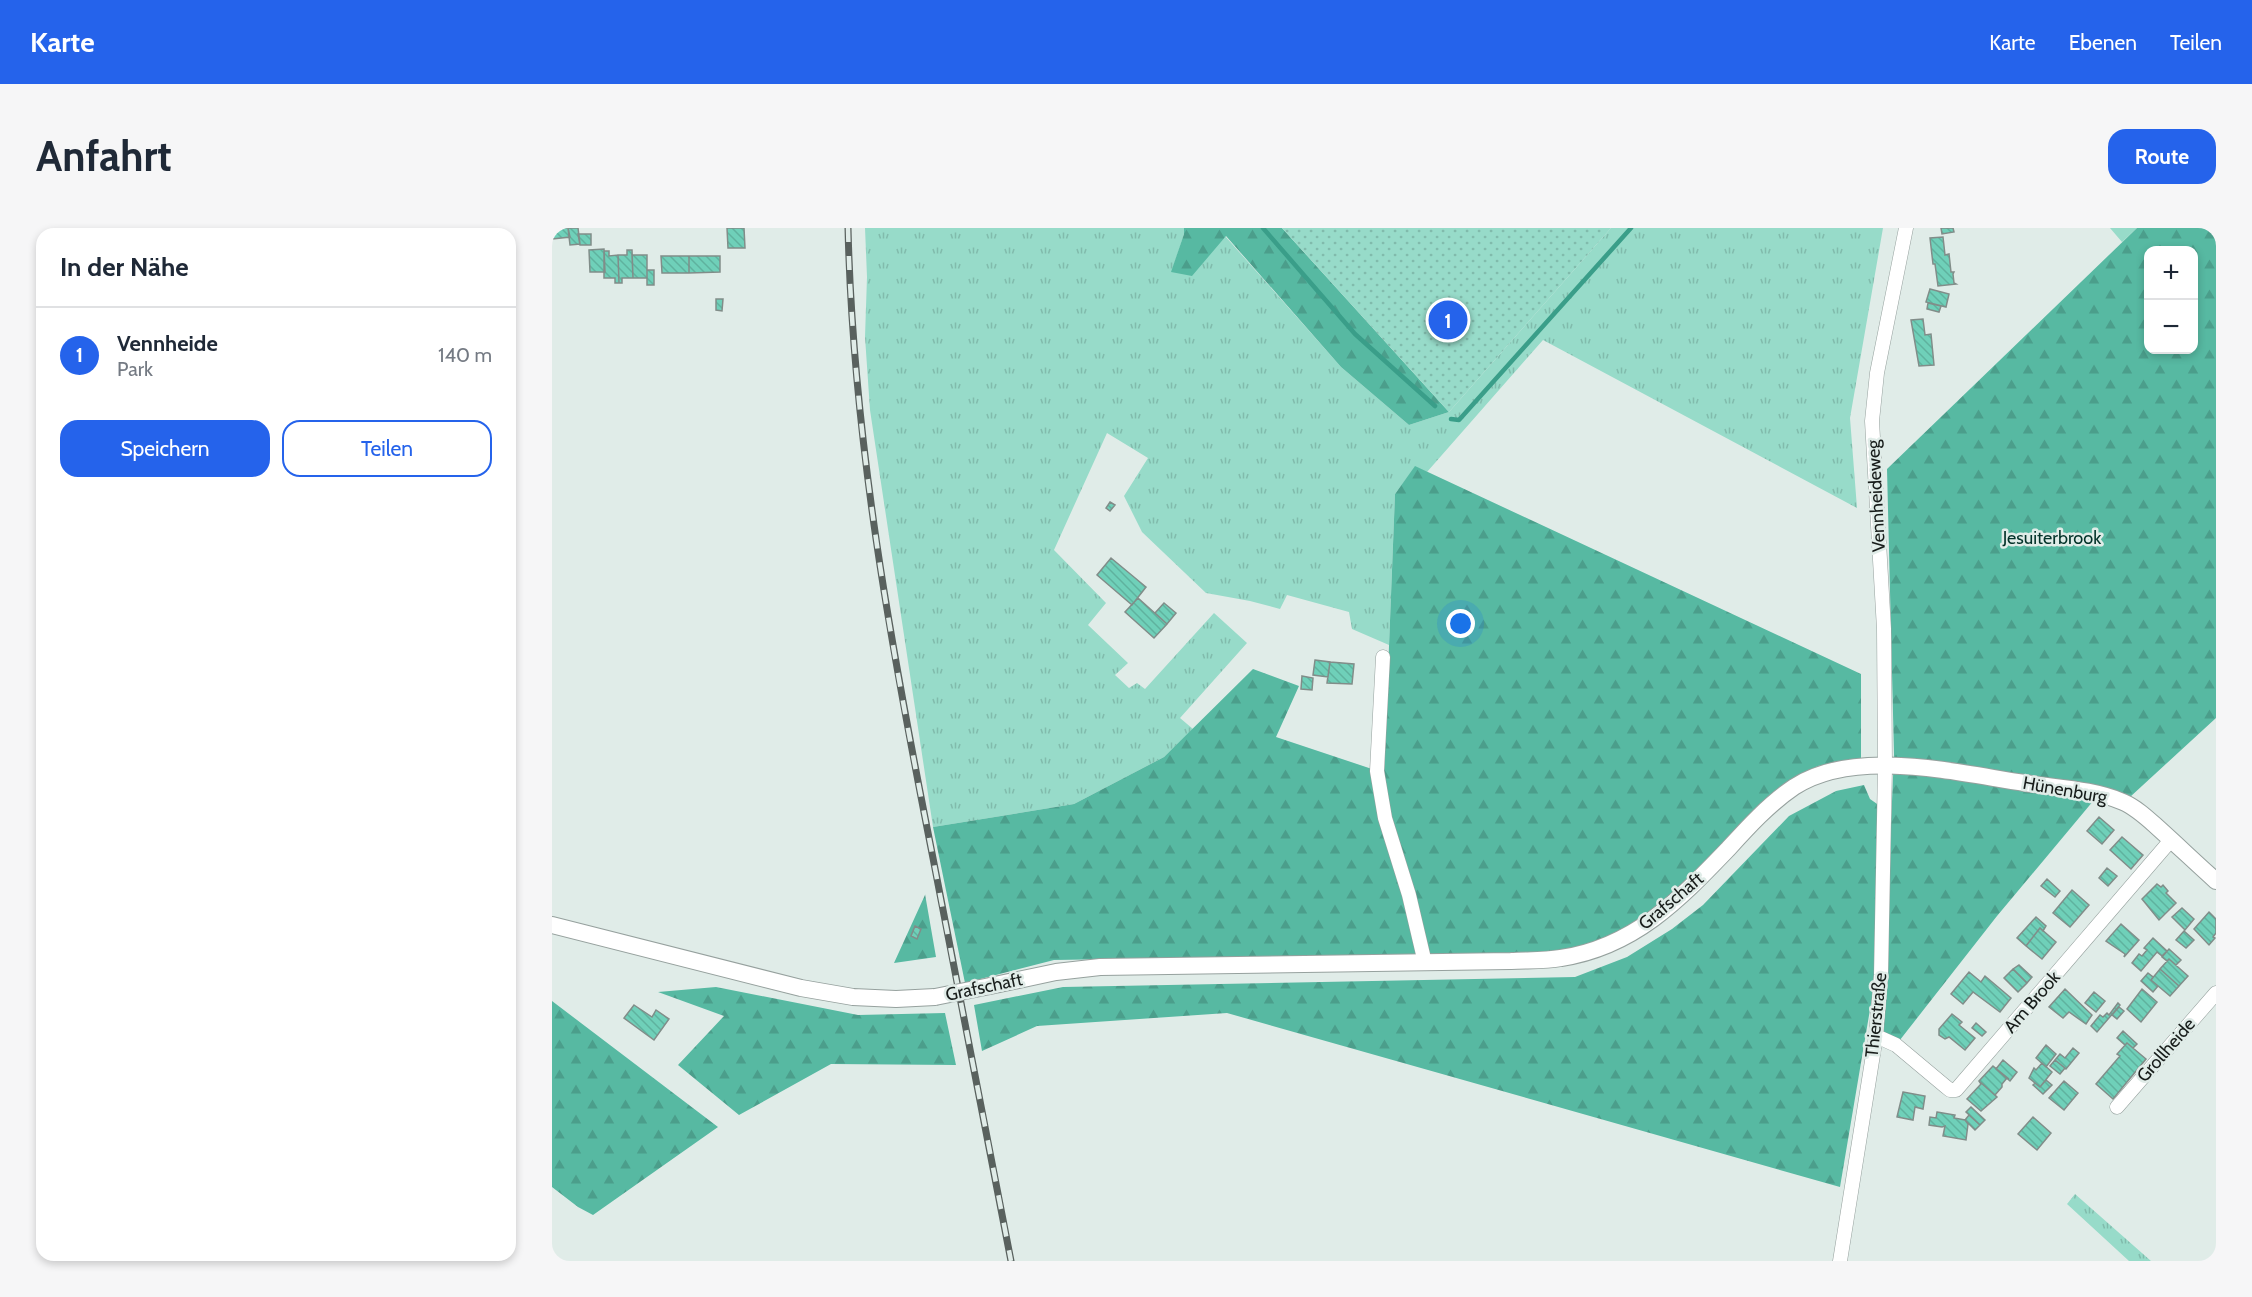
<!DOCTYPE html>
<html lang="de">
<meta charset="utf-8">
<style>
:root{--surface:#fff;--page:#f6f6f7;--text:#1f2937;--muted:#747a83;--line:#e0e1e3;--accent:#2563eb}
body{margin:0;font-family:Cabin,sans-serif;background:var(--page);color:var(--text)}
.controls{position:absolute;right:18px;top:18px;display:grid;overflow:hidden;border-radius:12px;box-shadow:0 3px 9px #0003}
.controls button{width:54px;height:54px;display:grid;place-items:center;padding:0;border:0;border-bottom:2px solid var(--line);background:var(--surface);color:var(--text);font:30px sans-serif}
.you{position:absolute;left:909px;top:396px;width:21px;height:21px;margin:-15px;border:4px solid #fff;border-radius:50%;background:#1a73e8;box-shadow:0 0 0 9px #1a73e833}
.badge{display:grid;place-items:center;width:39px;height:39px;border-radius:50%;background:var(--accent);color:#fff;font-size:20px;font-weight:700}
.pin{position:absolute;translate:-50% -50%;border:3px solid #fff;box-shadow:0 2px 6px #0006}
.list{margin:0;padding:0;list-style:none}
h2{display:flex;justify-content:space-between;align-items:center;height:78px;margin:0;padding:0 24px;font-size:26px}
h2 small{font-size:20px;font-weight:400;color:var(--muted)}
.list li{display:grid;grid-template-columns:39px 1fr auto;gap:18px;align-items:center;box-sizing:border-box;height:96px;padding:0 24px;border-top:2px solid var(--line)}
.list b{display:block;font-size:22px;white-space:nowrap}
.list p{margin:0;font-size:20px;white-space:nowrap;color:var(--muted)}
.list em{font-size:20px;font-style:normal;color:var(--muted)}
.actions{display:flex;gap:12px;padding:18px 24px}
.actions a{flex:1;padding:14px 0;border:2px solid var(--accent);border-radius:18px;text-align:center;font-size:21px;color:var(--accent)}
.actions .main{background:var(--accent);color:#fff}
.map{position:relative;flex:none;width:1664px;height:1033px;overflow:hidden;border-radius:18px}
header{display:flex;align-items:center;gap:36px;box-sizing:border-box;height:84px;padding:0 30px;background:var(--accent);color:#fff}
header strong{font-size:28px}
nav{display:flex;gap:33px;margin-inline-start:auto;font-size:21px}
.intro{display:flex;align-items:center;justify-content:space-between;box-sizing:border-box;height:144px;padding:0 36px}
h1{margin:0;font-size:42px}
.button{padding:15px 27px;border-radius:18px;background:var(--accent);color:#fff;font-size:21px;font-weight:700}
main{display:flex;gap:36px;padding:0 36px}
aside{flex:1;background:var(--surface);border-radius:18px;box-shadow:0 3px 9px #0003}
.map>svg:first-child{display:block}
</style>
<header>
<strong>Karte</strong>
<nav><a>Karte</a><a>Ebenen</a><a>Teilen</a></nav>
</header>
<div class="intro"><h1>Anfahrt</h1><a class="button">Route</a></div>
<main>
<aside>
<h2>In der Nähe<small></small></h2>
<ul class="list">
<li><span class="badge">1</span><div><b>Vennheide</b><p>Park</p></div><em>140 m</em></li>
</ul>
<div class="actions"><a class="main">Speichern</a><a>Teilen</a></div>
</aside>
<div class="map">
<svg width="1664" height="1033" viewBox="0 0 1664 1033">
<defs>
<pattern id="grass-tufts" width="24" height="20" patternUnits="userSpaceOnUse" patternTransform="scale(1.5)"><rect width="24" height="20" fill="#97dbc9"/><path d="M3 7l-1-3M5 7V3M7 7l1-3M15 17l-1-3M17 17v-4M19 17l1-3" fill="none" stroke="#81bbac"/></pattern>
<pattern id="forest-firs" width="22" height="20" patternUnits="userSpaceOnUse" patternTransform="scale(1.5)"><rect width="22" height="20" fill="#57b9a2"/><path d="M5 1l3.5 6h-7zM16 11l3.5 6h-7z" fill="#4b9e8b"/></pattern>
<pattern id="garden-dots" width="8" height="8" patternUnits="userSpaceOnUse" patternTransform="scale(1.5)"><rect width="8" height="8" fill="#97dbc9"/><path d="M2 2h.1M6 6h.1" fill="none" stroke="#81bbac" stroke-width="1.8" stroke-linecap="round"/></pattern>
<pattern id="building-back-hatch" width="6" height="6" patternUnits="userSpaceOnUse" patternTransform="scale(1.5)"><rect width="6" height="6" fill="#6fd0b9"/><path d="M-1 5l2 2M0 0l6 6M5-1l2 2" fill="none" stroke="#5fb29e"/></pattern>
</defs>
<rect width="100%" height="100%" fill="#e0ece8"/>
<path fill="url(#grass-tufts)" d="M 313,0 L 632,0 L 632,6 L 620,43 L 673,8 L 789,139 L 857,197 L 897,184 L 1059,0 L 1331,0 L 1298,190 L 1305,280 L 991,112 L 875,244 L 863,239 L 843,266 L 837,417 L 800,401 L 797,384 L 735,367 L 728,381 L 698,373 L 654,365 L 590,304 L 572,268 L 596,230 L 555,205 L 502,322 L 554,375 L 536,397 L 576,435 L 563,447 L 577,460 L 585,455 L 593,461 L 662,385 L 695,415 L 628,490 L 641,501 L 612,529 L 522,576 L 381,599 L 318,182 L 313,109 L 315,49 Z
M 1558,0 L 1585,0 L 1570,14 Z
M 1523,966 L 1599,1033 L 1577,1033 L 1515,976 Z"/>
<path fill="url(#forest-firs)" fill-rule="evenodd" d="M 632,0 L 730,0 L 897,184 L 857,197 L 789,139 L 674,8 L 640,48 L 619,44 L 632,6 Z
M 1585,0 L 1664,0 L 1664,490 L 1578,569 L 1552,560 L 1445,688 L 1344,817 L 1330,810 L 1342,526 L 1335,241 ZM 1596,22 L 1642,22 L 1642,122 L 1596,122 Z
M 863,238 L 1309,446 L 1309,531 L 1266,538 L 1238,552 L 1127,663 L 1062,708 L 1009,724 L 502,732 L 413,755 L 381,599 L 522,576 L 612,529 L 701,441 L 747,458 L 724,509 L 832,545 L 843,266 Z
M 1312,557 L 1318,571 L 1328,578 L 1324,746 L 1288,959 L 675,785 L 485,798 L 430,823 L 422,777 L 511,759 L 1023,749 L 1075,729 L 1120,701 L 1151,677 L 1237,588 L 1284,563 Z
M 373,666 L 384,729 L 342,735 L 373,667 Z
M 164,759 L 306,787 L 393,785 L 404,837 L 279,836 L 187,887 L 126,837 L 172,788 L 106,764 Z
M 0,773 L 166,899 L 41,987 L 26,979 L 0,959 Z"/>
<path fill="url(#garden-dots)" d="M 730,0 L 1059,0 L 897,184 Z"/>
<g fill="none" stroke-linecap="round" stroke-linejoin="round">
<path stroke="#3a9e89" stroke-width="4.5" d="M 711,0 L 803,106 L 883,178
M 899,191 L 907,192 L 1079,0"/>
</g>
<path fill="url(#building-back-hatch)" stroke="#818d89" stroke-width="1.5" d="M 0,0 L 16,0 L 18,9 L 0,11 Z
M 16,0 L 26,0 L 28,16 L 18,17 Z
M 175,0 L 192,0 L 193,20 L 176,20 Z
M 1389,0 L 1401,0 L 1402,4 L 1390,6 Z
M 26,6 L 39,6 L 39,17 L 28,17 Z
M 1391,9 L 1393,27 L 1397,26 L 1399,44 L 1402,44 L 1401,46 L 1402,55 L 1404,56 L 1386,58 L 1383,36 L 1381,36 L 1378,10 Z
M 52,21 L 53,44 L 38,44 L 37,22 Z
M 75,22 L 80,22 L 81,50 L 70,50 L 70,55 L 67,55 L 66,27 L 75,27 Z
M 52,23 L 57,23 L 57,28 L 66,27 L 67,55 L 63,55 L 63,50 L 52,50 Z
M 80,27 L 95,27 L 95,50 L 81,50 Z
M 109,28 L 137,28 L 137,45 L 110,45 Z
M 137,28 L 168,28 L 168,44 L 137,45 Z
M 95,42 L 102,42 L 102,57 L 95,57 Z
M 1378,61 L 1397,66 L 1394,79 L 1374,74 Z
M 164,71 L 171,71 L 170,83 L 164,82 Z
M 1376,75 L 1389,78 L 1387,84 L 1375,81 Z
M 1371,91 L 1373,107 L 1379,106 L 1382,137 L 1367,138 L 1359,92 Z
M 558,274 L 563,277 L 558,283 L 554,280 Z
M 559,330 L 594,359 L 580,377 L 545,347 Z
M 586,370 L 615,396 L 602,410 L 573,384 Z
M 612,375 L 624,385 L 615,396 L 603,385 Z
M 763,432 L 778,434 L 776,449 L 761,447 Z
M 778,434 L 802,436 L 800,456 L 775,455 Z
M 750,448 L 761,450 L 760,462 L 749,461 Z
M 1547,589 L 1562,602 L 1550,616 L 1535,603 Z
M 1570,609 L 1591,627 L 1579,641 L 1558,622 Z
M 1555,640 L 1565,648 L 1556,658 L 1547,650 Z
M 1495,651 L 1508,663 L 1503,669 L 1489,658 Z
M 1605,656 L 1609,659 L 1611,657 L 1616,663 L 1614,665 L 1624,675 L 1607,692 L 1590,671 Z
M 1520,662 L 1537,677 L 1518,699 L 1501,685 Z
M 1630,680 L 1642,691 L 1633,702 L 1620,689 Z
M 1657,684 L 1664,691 L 1664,705 L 1661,709 L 1663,710 L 1657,717 L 1642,701 Z
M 1484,689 L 1494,698 L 1491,703 L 1488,700 L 1474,718 L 1465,710 Z
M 1569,696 L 1587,712 L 1572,729 L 1573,726 L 1554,713 Z
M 363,698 L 369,701 L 365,711 L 359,708 Z
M 1488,700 L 1504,714 L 1490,731 L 1474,718 Z
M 1632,703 L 1642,712 L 1634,720 L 1624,712 Z
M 1601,710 L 1615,723 L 1610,728 L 1605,724 L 1589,743 L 1580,735 L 1587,726 L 1590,728 L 1595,722 L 1592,720 Z
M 1617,721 L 1629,732 L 1624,737 L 1617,731 L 1615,733 L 1610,729 Z
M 1617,731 L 1636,748 L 1627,758 L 1608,741 Z
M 1467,737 L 1480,749 L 1475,755 L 1461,741 Z
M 1461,741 L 1475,755 L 1466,764 L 1452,750 Z
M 1608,741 L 1627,758 L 1618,768 L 1599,752 Z
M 1417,744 L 1429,754 L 1433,748 L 1459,770 L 1448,784 L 1421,764 L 1411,776 L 1399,766 Z
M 1596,745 L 1601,749 L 1599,752 L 1606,758 L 1601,764 L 1589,753 Z
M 1513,761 L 1540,787 L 1534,796 L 1517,784 L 1511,790 L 1497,779 Z
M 1590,761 L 1605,774 L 1589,794 L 1575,781 Z
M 1542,764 L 1553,773 L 1544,784 L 1533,775 Z
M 1566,775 L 1568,777 L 1545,804 L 1539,798 L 1548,787 L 1551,789 L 1555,785 L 1557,787 Z
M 82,777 L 100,789 L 104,782 L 117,791 L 102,812 L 72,790 Z
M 1567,779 L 1572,783 L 1565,791 L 1560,787 Z
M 1400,786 L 1410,794 L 1407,797 L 1423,810 L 1413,822 L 1397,809 L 1393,811 L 1387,807 L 1387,801 Z
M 1424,795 L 1434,804 L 1430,808 L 1420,800 Z
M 1571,803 L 1585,816 L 1581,820 L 1575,815 L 1573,817 L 1565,810 Z
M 1575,815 L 1594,831 L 1561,871 L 1544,856 L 1568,828 L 1565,826 Z
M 1494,817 L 1504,826 L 1494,839 L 1484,830 Z
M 1521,820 L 1527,825 L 1514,841 L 1503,832 L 1508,826 L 1513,830 Z
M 1451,832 L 1465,844 L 1458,853 L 1444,841 Z
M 1503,832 L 1513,840 L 1508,846 L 1498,838 Z
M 1490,835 L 1500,844 L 1488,859 L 1477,850 L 1482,840 L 1484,842 Z
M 1441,838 L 1457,851 L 1455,850 L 1450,856 L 1450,859 L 1443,867 L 1445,869 L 1427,853 Z
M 1494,852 L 1500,857 L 1491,866 L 1481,857 L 1483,855 L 1488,859 Z
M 1427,853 L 1445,869 L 1429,883 L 1415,871 L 1429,856 Z
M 1512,853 L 1526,865 L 1512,882 L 1497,870 Z
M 1351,864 L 1373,868 L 1371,881 L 1363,879 L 1361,892 L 1345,889 Z
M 1419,879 L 1433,892 L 1428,897 L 1414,884 Z
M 1385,884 L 1403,887 L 1402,890 L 1413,892 L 1416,896 L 1414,912 L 1391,908 L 1393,898 L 1390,899 L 1377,897 L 1378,889 L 1384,890 Z
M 1417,887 L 1428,897 L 1423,902 L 1413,892 Z
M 1481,889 L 1499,905 L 1485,922 L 1466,906 Z"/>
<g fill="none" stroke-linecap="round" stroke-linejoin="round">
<defs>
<path id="minor" d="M 831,429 L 825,543 L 833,590 L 857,667 L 873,735
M 1324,808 L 1344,817 L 1393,858 L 1398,862 L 1404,862 L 1619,612
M 1565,879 L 1664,765
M 1288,1033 L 1324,808 L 1329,747 L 1333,539 L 1332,401 L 1320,193 L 1325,145 L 1354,0"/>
<path id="tertiary" d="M 0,697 L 249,760 L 301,769 L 344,771 L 383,769
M 438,758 L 504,744 L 548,739 L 959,733 C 975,732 992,733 1009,730 C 1082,719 1127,672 1176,621 C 1196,599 1217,576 1242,559 C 1303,519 1405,545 1473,555 C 1505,560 1541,561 1571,574 C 1583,579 1594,589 1604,598 C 1624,616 1644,635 1664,653"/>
</defs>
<use href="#minor" stroke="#96a19e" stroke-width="15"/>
<use href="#tertiary" stroke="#96a19e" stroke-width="18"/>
<use href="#minor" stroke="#fff" stroke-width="14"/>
<use href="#tertiary" stroke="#fff" stroke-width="16"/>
<defs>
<path id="rail" d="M 296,0 C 301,211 339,418 380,625 C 406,761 433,897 459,1033"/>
</defs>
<use href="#rail" stroke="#59615e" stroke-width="7"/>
<use href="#rail" stroke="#e0ece8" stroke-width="4.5" stroke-dasharray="14" stroke-linecap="butt"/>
<defs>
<path id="tertiary-bridge" d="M 383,769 L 438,758"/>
</defs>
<use href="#tertiary-bridge" stroke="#96a19e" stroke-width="18" stroke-linecap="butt"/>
<use href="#tertiary-bridge" stroke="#fff" stroke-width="16"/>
</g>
<g text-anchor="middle" stroke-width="5" stroke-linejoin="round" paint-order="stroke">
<g font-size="18" fill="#171c1a" stroke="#e0ece8">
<text transform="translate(1324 268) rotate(-93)" y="6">Vennheideweg</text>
<text transform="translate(1513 562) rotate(10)" y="6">Hünenburg</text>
<text transform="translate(1119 673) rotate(-40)" y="6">Grafschaft</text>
<text transform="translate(432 759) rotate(-12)" y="6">Grafschaft</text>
<text transform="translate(1480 774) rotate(-49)" y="6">Am Brook</text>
<text transform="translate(1324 787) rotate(-84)" y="6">Thierstraße</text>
<text transform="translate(1614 822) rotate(-49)" y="6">Grollheide</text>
</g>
<g font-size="18" fill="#03332a" stroke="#e0ece8">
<text x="1500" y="316">Jesuiterbrook</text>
</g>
</g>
</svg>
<div class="controls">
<button>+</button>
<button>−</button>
</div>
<div class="you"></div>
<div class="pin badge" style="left:896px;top:92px">1</div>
</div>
</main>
